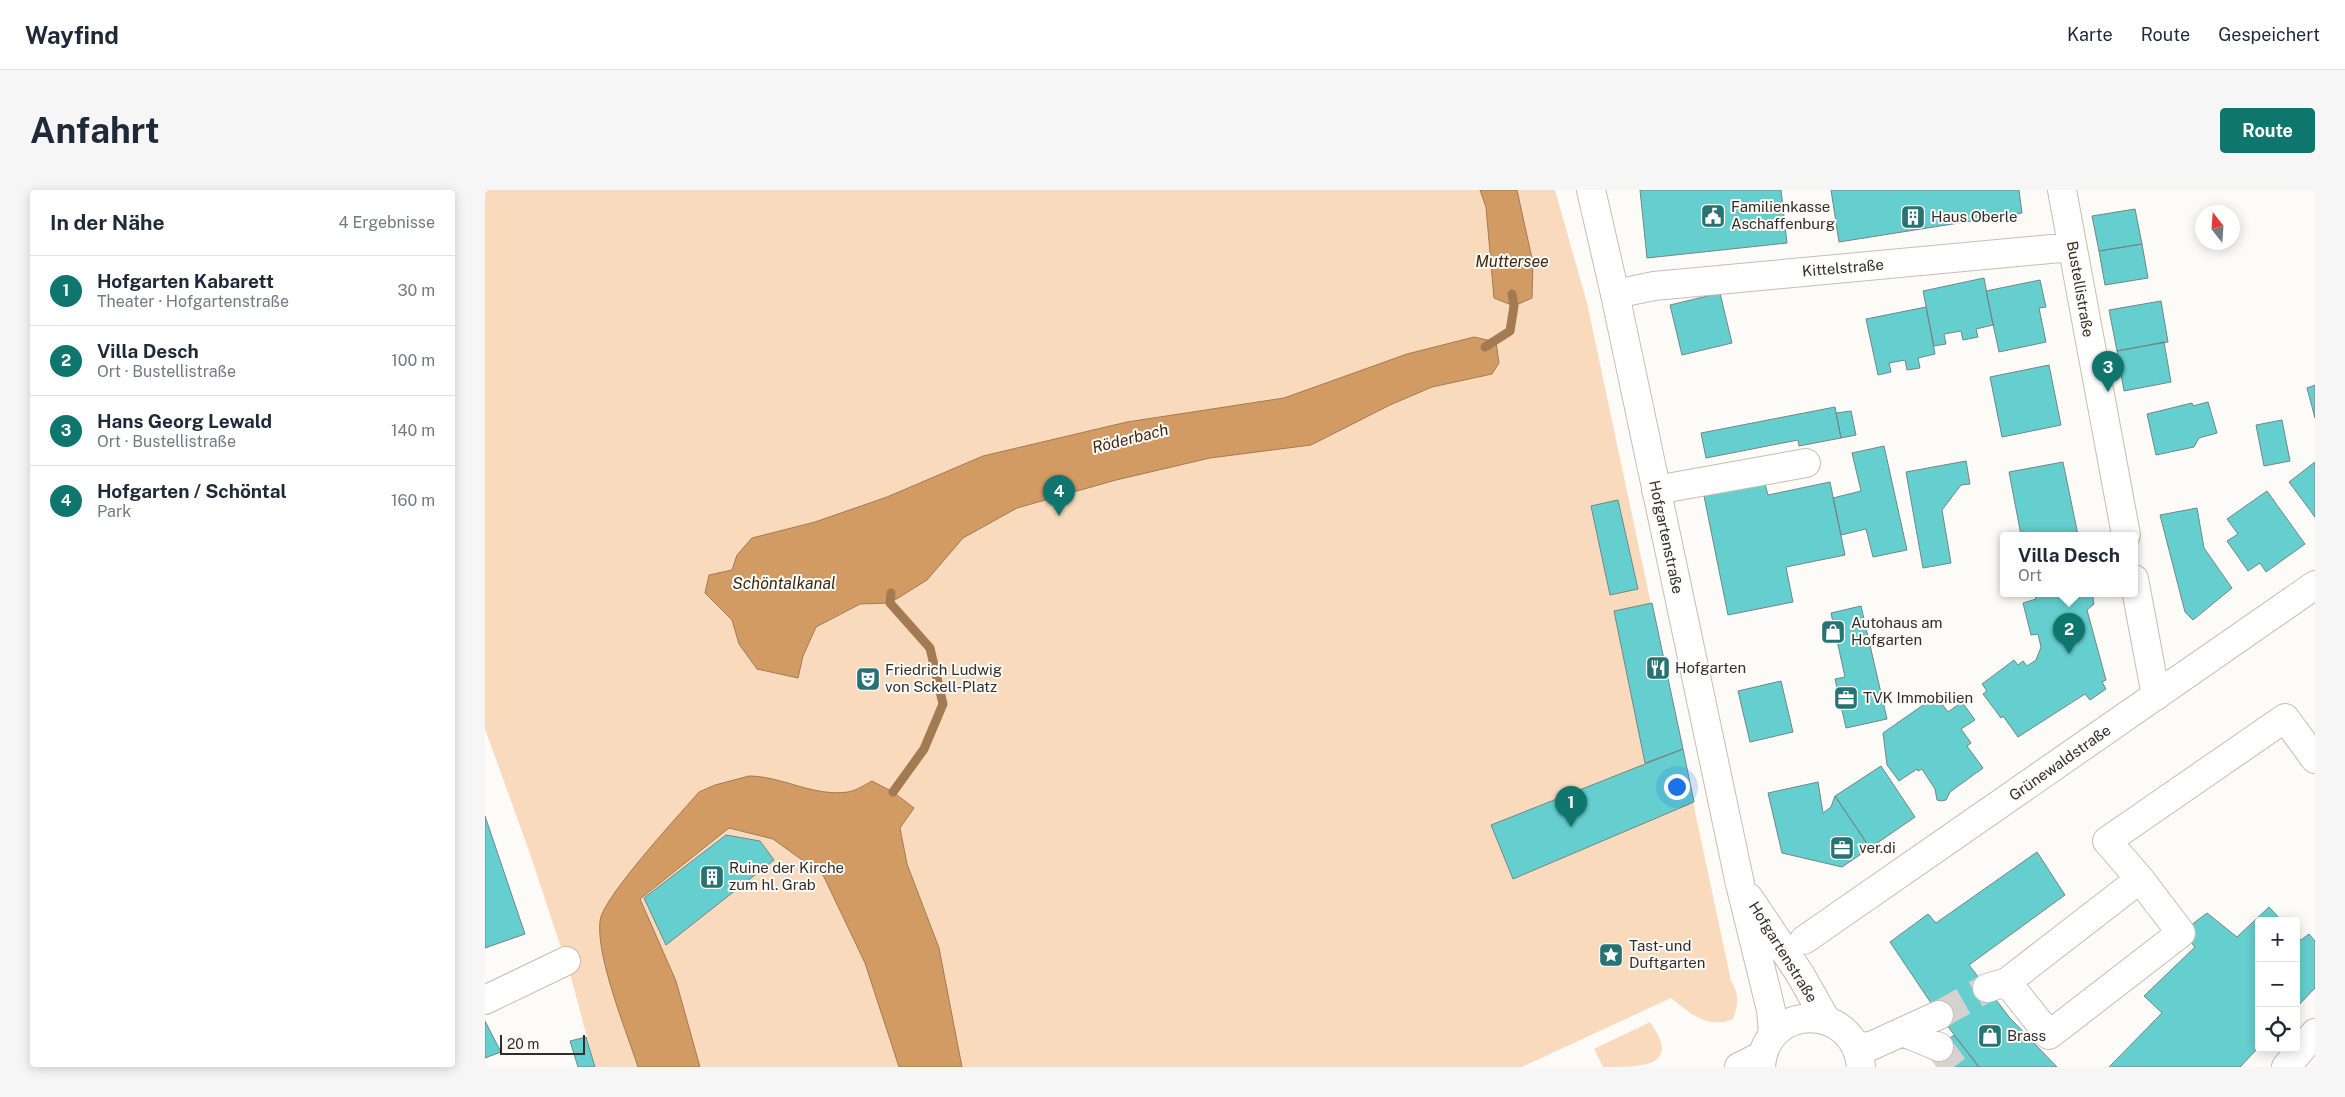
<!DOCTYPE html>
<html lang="de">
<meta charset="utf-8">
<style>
:root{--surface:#fff;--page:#f6f6f7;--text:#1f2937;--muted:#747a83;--line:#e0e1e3;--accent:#0f766e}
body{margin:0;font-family:"Public Sans",sans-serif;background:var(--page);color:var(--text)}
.controls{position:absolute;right:15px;bottom:15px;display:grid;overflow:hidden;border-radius:5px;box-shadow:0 2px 12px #0003}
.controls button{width:45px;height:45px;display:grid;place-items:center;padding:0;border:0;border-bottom:1px solid var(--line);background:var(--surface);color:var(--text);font:25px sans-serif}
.compass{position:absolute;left:1710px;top:15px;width:45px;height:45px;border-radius:50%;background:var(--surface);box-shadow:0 2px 12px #0003;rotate:343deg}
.scale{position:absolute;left:15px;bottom:12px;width:85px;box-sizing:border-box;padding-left:5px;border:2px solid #332e29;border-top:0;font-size:14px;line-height:18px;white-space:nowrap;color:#332e29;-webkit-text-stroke:4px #fdfbf8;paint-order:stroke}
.you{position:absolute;left:1191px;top:596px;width:18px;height:18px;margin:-12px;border:4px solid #fff;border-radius:50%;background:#1a73e8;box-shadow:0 0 0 8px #1a73e833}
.badge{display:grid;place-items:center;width:32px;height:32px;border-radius:50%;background:var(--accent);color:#fff;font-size:16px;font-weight:700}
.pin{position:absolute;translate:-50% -41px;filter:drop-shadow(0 1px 2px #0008)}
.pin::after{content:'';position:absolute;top:26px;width:18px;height:15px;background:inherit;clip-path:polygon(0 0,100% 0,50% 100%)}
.popup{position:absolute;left:1515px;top:342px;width:138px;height:65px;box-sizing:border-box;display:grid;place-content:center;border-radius:5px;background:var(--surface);filter:drop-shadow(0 1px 4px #0005);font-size:16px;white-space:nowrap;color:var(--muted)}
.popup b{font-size:19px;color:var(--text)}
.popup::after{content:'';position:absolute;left:50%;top:100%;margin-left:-10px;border:10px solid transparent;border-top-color:var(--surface)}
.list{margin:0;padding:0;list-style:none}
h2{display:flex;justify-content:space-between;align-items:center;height:65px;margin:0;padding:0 20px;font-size:21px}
h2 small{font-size:16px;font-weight:400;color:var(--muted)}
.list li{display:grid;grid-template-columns:32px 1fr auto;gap:15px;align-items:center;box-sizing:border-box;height:70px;padding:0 20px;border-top:1px solid var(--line)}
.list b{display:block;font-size:19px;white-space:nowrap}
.list p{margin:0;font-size:16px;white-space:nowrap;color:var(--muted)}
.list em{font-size:16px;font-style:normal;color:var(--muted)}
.icon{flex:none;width:28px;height:28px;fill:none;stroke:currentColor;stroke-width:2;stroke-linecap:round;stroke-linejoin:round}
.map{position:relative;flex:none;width:1830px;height:877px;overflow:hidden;border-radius:5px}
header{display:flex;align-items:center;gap:30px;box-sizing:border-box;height:70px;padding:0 25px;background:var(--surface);border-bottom:1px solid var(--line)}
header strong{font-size:24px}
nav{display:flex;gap:28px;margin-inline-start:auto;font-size:18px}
.intro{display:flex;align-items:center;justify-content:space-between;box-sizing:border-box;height:120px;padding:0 30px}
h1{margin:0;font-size:35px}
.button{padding:12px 22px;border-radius:5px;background:var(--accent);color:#fff;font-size:18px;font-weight:700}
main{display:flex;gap:30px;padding:0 30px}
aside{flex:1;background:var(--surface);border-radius:5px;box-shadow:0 2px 12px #0003}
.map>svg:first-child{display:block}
</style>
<header>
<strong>Wayfind</strong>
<nav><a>Karte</a><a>Route</a><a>Gespeichert</a></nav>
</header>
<div class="intro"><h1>Anfahrt</h1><a class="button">Route</a></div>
<main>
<aside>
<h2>In der Nähe<small>4 Ergebnisse</small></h2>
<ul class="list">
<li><span class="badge">1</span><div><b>Hofgarten Kabarett</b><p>Theater · Hofgartenstraße</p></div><em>30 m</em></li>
<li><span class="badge">2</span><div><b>Villa Desch</b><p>Ort · Bustellistraße</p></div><em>100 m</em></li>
<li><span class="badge">3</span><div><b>Hans Georg Lewald</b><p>Ort · Bustellistraße</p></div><em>140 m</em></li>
<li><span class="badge">4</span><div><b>Hofgarten / Schöntal</b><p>Park</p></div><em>160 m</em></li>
</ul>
</aside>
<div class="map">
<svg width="1830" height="877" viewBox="0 0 1830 877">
<rect width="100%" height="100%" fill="#fdfbf8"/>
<path fill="#f9dabd" d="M 0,0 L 1070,0 L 1102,113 L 1246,791 C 1254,805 1254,813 1248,829 C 1223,840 1205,823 1186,808 L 1037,877 L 110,877 L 87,791 L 44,661 L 0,539 Z
M 1165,832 C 1197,877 1158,877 1118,877 L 1109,859 Z"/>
<path fill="#d39b64" stroke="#a37a52" d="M 995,0 L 1032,0 L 1048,73 L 1047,108 L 1029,116 L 1009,108 L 1001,17 Z
M 989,147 L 1011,152 L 1014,173 L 1007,184 L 947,197 L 905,215 L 826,255 L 725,268 L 631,290 L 532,318 L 478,348 L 442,390 L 405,413 L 375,414 L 331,437 L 318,466 L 313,488 L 272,479 L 254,454 L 247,430 L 220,403 L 224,385 L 247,380 L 252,365 L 267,348 L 330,332 L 402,307 L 498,266 L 642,232 L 799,208 L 922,164 Z
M 264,586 C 297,586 328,607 363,602 C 370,601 380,595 387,591 L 408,602 L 429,618 L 415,638 L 422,674 L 454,758 L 477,877 L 414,877 L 380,773 L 338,685 L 288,649 L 244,638 L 155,709 L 191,791 L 215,877 L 153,877 C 141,840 111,767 115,731 C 117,708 195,624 214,602 L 230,595 Z"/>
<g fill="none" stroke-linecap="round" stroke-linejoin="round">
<path stroke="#a37a52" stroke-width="9" d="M 1000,157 L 1025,141 L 1029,116 L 1027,104
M 406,403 L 405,413 L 445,458 L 458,514 L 439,559 L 408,602"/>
</g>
<path fill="#65cfcf" stroke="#728685" d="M 1155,0 L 1296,0 L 1302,53 L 1162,68 Z
M 1346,0 L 1534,0 L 1537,23 L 1354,52 Z
M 1650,19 L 1657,54 L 1614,61 L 1607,26 Z
M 1657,54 L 1663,88 L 1620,95 L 1614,61 Z
M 1499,88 L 1508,135 L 1491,139 L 1493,147 L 1478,150 L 1476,141 L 1459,144 L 1461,154 L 1449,156 L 1438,101 Z
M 1555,90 L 1561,117 L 1554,118 L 1561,152 L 1514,162 L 1501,101 Z
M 1235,103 L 1247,153 L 1197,165 L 1185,115 Z
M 1676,111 L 1683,152 L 1632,161 L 1624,120 Z
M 1441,117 L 1450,164 L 1433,168 L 1435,178 L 1422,180 L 1420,170 L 1404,173 L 1406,182 L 1393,185 L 1381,129 Z
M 1679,152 L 1686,192 L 1639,201 L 1632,161 Z
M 1564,175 L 1576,235 L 1517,247 L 1505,187 Z
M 1830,195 L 1830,228 L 1822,198 Z
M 1723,212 L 1732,243 L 1714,248 L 1709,257 L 1671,265 L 1662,224 L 1707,213 L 1708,216 Z
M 1350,217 L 1356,248 L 1314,256 L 1313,250 L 1221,268 L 1216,243 Z
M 1366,221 L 1371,245 L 1356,248 L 1351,223 Z
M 1797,230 L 1805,271 L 1779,276 L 1771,235 Z
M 1399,256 L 1422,360 L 1388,367 L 1381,339 L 1356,345 L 1348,308 L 1376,301 L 1367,263 Z
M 1481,271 L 1485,294 L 1476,295 L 1457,320 L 1466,373 L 1438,378 L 1421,282 Z
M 1578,272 L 1593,345 L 1536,345 L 1524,282 Z
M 1830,272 L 1830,327 L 1804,292 Z
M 1345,292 L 1360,365 L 1301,377 L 1308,412 L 1243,425 L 1219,306 L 1280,294 L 1283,305 Z
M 1782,301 L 1820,354 L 1781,382 L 1775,373 L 1763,381 L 1742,351 L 1753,344 L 1742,329 Z
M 1133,310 L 1153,399 L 1125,405 L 1106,316 Z
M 1712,318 L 1719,358 L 1747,398 L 1708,430 L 1700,422 L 1675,325 Z
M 1557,403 L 1607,403 L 1609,414 L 1602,420 L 1621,490 L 1617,492 L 1621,499 L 1605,510 L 1600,504 L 1533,547 L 1518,526 L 1516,528 L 1498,504 L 1502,501 L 1497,494 L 1529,470 L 1533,475 L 1538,471 L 1542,476 L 1551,470 L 1556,457 L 1553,444 L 1546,445 L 1538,413 L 1551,409 L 1550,405 Z
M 1167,413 L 1198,559 L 1160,573 L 1129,421 Z
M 1376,416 L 1402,529 L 1361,538 L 1350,489 L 1360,487 L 1346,423 Z
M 1296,491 L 1308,542 L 1265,552 L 1253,501 Z
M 1451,506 L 1463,522 L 1477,512 L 1490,530 L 1476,539 L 1486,553 L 1482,556 L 1498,578 L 1465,602 L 1461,610 L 1456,611 L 1452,610 L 1450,599 L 1437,579 L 1433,581 L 1432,579 L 1414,591 L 1402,575 L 1398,543 Z
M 1198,559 L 1209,612 L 1028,689 L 1006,635 Z
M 1396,576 L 1430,627 L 1385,658 L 1350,606 Z
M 1333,592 L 1338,623 L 1346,617 L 1350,606 L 1385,658 L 1357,677 L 1297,663 L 1283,603 Z
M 0,626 L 40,744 L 0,758 Z
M 241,645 L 275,651 L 289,670 L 181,755 L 159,708 Z
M 1552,662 L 1580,705 L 1484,775 L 1525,828 L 1572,877 L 1494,877 L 1454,825 L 1405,752 L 1443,724 L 1451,733 Z
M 1784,717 L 1797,731 L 1774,731 L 1774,857 L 1755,877 L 1624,877 L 1677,823 L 1659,806 L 1710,757 L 1697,742 L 1722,723 L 1752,747 Z
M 1824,744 L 1830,751 L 1830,798 L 1811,818 L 1811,745 L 1816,750 Z
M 0,831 L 16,862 L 0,868 Z
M 1469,845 L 1494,877 L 1455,877 L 1445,863 Z
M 101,847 L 110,877 L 93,877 L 85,851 Z"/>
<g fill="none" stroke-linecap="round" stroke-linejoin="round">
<path stroke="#d5d2cf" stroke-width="28" stroke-dasharray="28 14" stroke-linecap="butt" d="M 1454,825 L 1502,798
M 1454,857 L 1469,877"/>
<defs>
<path id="minor" d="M 1577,0 L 1641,345
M 1130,104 L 1169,96 L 1587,57
M 1171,300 L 1321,273
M 1649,389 L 1671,506
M 1655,689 L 1622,651 L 1800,528 L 1830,569
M 1319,750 L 1830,395
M 1502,798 L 1522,792 L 1655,689 L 1696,743 L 1564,845 L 1522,792
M 0,810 L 81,771
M 1418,842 L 1454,857
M 1372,857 L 1386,856 L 1454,825
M 1254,877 L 1276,866
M 1801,877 L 1830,843"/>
<path id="major" d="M 1106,0 L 1130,104 L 1255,694 L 1286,820 L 1288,844
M 1264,708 L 1315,784 L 1341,830
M 1276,877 C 1280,812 1370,812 1376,877"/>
</defs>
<use href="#minor" stroke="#c9bcb0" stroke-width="30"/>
<use href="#major" stroke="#c9bcb0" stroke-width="30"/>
<use href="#minor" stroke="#fff" stroke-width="28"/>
<use href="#major" stroke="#fff" stroke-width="28"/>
</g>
<defs>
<symbol id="civic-square" viewBox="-11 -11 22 22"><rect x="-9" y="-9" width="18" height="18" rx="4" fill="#277272" stroke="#fdfbf8"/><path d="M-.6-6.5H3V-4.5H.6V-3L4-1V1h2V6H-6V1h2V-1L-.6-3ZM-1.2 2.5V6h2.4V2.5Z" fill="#fff"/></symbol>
<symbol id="building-square" viewBox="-11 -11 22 22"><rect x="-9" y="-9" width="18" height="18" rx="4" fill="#277272" stroke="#fdfbf8"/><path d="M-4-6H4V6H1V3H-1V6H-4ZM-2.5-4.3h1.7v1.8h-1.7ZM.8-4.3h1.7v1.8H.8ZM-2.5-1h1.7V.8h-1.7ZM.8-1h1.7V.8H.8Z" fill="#fff"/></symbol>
<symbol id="shop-square" viewBox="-11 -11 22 22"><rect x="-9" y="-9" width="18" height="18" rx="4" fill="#277272" stroke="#fdfbf8"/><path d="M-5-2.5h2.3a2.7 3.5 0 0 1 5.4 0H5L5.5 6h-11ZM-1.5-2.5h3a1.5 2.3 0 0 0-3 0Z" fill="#fff"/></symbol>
<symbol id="restaurant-square" viewBox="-11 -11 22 22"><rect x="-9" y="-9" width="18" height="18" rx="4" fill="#277272" stroke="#fdfbf8"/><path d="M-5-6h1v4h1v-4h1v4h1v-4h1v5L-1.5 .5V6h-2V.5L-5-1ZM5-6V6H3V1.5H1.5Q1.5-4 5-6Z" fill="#fff"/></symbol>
<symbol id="theatre-square" viewBox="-11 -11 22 22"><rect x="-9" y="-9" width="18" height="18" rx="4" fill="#277272" stroke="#fdfbf8"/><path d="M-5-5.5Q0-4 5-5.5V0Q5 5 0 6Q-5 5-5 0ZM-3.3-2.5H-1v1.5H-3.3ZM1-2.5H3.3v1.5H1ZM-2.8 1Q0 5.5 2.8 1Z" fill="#fff"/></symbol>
<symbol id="office-square" viewBox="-11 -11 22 22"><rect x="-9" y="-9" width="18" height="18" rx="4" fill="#277272" stroke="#fdfbf8"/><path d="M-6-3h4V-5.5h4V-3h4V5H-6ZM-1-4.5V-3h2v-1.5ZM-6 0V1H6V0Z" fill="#fff"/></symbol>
<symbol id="sight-square" viewBox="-11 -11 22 22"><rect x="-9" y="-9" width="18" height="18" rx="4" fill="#277272" stroke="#fdfbf8"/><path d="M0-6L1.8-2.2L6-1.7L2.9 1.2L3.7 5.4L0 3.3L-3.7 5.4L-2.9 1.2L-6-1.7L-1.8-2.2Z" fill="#fff"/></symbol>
</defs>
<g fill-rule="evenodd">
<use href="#civic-square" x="1214" y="12" width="28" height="28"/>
<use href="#building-square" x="1414" y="13" width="28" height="28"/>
<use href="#shop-square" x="1334" y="428" width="28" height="28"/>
<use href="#restaurant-square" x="1159" y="464" width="28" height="28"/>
<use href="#theatre-square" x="369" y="475" width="28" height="28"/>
<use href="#office-square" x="1347" y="494" width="28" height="28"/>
<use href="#office-square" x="1343" y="644" width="28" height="28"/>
<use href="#building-square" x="213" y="673" width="28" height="28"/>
<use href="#sight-square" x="1112" y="751" width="28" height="28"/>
<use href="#shop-square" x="1491" y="832" width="28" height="28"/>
</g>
<g text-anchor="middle" stroke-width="4" stroke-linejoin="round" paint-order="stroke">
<g font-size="15" fill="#332e29" stroke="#fdfbf8" text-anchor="start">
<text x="1246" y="22">Familienkasse<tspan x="1246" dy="17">Aschaffenburg</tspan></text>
<text x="1446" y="32">Haus Oberle</text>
<text x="1366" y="438">Autohaus am<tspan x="1366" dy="17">Hofgarten</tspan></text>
<text x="1190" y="483">Hofgarten</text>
<text x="400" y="485">Friedrich Ludwig<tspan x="400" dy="17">von Sckell-Platz</tspan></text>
<text x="1378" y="513">TVK Immobilien</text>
<text x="1374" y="663">ver.di</text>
<text x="244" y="683">Ruine der Kirche<tspan x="244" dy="17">zum hl. Grab</tspan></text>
<text x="1144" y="761">Tast- und<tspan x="1144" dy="17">Duftgarten</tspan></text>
<text x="1522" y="851">Brass</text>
</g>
<g font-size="15" fill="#332e29" stroke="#fdfbf8">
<text transform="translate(1358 78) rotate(-5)" y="5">Kittelstraße</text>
<text transform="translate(1595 99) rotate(80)" y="5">Bustellistraße</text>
<text transform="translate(1181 347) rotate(78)" y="5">Hofgartenstraße</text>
<text transform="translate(1575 573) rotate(-35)" y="5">Grünewaldstraße</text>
<text transform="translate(1298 762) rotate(58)" y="5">Hofgartenstraße</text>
</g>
<g font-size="16" font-style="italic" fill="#3f280f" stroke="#fdfbf8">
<text x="1027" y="77">Muttersee</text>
<text transform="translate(645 248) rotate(-14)" y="6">Röderbach</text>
<text x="299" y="399">Schöntalkanal</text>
</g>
</g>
</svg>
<div class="controls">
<button>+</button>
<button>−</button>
<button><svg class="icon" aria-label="locate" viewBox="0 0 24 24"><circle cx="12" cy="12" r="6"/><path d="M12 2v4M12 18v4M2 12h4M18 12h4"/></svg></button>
</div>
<svg class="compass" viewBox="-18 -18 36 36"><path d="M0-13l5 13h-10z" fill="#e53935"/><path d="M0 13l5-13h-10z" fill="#747a83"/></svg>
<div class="scale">20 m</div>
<div class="you"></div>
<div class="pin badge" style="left:1086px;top:637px">1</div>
<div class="pin badge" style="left:1584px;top:464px">2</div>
<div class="popup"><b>Villa Desch</b>Ort</div>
<div class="pin badge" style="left:1623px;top:202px">3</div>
<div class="pin badge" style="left:574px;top:326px">4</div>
</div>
</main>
